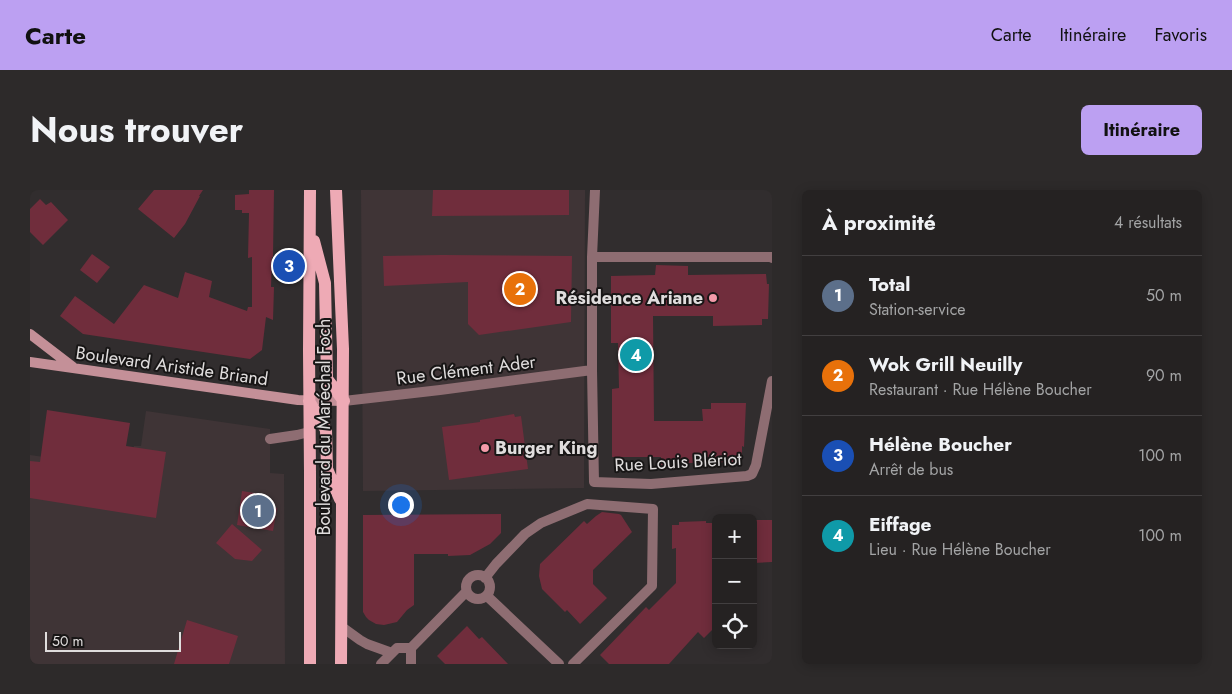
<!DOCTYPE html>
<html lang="fr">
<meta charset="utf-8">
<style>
:root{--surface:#252222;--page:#2d2a2a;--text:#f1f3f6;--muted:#a3a4a5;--line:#423f40;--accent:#bca0f2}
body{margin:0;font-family:Jost,sans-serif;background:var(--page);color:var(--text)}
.controls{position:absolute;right:15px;bottom:15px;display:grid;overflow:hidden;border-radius:8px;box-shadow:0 2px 12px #0003}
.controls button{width:45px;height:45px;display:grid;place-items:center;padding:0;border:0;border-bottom:1px solid var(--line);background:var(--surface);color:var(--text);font:25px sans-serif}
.scale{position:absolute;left:15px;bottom:12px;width:136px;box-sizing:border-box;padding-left:5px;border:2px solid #e0dddd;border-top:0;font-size:14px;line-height:18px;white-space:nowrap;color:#e0dddd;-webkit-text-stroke:4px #181616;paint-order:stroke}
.you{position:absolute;left:370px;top:314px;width:18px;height:18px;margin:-12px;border:4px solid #fff;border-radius:50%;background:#1a73e8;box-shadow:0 0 0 8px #1a73e833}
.badge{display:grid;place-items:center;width:32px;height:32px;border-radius:50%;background:var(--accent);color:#fff;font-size:16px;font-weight:700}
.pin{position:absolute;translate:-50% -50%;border:2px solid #fff;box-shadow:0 1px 5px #0006}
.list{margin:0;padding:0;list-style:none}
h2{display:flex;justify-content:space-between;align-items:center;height:65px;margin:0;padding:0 20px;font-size:21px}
h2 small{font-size:16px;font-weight:400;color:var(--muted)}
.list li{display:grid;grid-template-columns:32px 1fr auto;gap:15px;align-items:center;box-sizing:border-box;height:80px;padding:0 20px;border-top:1px solid var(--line)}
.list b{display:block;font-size:19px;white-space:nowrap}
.list p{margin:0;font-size:16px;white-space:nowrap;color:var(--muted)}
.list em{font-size:16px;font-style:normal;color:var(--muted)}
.icon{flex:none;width:28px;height:28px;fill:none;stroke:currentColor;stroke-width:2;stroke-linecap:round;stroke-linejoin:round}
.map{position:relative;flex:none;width:742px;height:474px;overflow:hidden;border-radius:8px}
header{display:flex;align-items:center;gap:30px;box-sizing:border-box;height:70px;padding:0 25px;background:var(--accent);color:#111}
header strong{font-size:24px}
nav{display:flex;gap:28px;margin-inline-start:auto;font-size:18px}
.intro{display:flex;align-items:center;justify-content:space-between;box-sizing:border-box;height:120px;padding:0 30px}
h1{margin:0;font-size:35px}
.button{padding:12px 22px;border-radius:8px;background:var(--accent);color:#111;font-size:18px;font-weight:700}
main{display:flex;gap:30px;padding:0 30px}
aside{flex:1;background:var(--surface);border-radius:8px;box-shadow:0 2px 12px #0003}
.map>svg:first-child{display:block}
</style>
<header>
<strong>Carte</strong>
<nav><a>Carte</a><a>Itinéraire</a><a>Favoris</a></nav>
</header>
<div class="intro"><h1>Nous trouver</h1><a class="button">Itinéraire</a></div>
<main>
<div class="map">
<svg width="742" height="474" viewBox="0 0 742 474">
<rect width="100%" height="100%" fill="#312d2e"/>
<path fill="#3f3436" d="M 331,0 L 555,0 L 554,298 L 333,301 Z
M 116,221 L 240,239 L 240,283 L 254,284 L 255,474 L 0,474 L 0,265 L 100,279 L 104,256 L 111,256 Z"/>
<path fill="#702d3c" d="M 124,0 L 173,0 L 169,6 L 170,6 L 155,34 L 144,48 L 108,19 Z
M 219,0 L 244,0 L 243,67 L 242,67 L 241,97 L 244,97 L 243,130 L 236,127 L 232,160 L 220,169 L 53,144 L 30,126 L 45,106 L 84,134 L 114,95 L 148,108 L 155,82 L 182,91 L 179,107 L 217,121 L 218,117 L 222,117 L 222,67 L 218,68 L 219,23 L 212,23 L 212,20 L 205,20 L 205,5 L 219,4 Z
M 403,0 L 539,0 L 539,25 L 402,26 Z
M 10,9 L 16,15 L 21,12 L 38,30 L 13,55 L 0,42 L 0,19 Z
M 62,64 L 80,77 L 67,93 L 50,80 Z
M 412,65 L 542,66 L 541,132 L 449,145 L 438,134 L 438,92 L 354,96 L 353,66 Z
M 626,75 L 658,76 L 658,85 L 736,84 L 737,94 L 739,94 L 738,129 L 732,129 L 732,135 L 683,136 L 683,126 L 623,126 L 624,231 L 673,231 L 672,219 L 681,219 L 681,213 L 716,213 L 714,257 L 712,256 L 712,272 L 658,273 L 658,275 L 631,275 L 631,267 L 582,267 L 582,199 L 589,198 L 588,153 L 581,153 L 581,86 L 625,85 Z
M 17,220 L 100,233 L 96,256 L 136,262 L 126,328 L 0,308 L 0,271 L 10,272 Z
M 484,224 L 485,227 L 491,226 L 498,279 L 419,290 L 412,237 L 450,232 L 450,230 Z
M 212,301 L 231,304 L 229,315 L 247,318 L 243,341 L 207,335 Z
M 572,322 L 589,324 L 591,325 L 602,342 L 563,380 L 563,394 L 577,408 L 550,434 L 537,420 L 535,422 L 512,399 L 509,386 L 510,374 L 554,331 L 557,334 L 566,326 Z
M 471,324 L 471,343 L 460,354 L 440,365 L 418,366 L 418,364 L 384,364 L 384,415 L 377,420 L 367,432 L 354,435 L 346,434 L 339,430 L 336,427 L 333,422 L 333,325 Z
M 723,330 L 742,330 L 742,372 L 723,373 Z
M 676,331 L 676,333 L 686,333 L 686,436 L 674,448 L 668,442 L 639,474 L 579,474 L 570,465 L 616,417 L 619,420 L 646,393 L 646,358 L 642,359 L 642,335 L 649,335 L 649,332 Z
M 202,334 L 232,360 L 222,371 L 205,369 L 186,353 Z
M 157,430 L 208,446 L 199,474 L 144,474 Z
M 437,436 L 449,449 L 452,447 L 478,474 L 415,474 L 407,466 Z"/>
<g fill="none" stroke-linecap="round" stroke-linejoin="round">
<path stroke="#8e6d72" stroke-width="10" d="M 565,0 L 562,67 L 562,180 L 564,292 L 621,294 L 717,286 L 722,284 L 726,275 L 742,191
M 562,67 L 741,67 L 742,68
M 314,211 L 410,200 L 562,180
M 240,249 L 267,245 L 279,242
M436 397a12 12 0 1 1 24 0a12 12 0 1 1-24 0Z
M 455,388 L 466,374 L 495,344 L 511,333 L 557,314 L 623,319 L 622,396 L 543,474
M 457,406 L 529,474
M 312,437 L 330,450 L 337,454 L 362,463
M 351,474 L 367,458 L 381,458
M 381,474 L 381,458 L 436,402"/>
<path stroke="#c49098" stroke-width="10" d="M 0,144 L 43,177
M 0,172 L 268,210 L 314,211"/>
<path stroke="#eeaab5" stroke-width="12" d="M 306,0 L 313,159 L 311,474
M 284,51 L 295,93 L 297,189 L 314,211
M 279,211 L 296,240 L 297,279 L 310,309
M 280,474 L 280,284 L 279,161 L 280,0"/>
</g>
<g fill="#f39aa9" stroke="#181616" stroke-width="2">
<circle cx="683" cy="108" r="5"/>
<circle cx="455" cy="258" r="5"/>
</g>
<g text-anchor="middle" stroke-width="4" stroke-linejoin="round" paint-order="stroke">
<g font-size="18" font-weight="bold" fill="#e0dddd" stroke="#181616" text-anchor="end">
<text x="673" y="114">Résidence Ariane</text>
<text x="465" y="264" text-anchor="start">Burger King</text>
</g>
<g font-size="18" fill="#e0dddd" stroke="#181616">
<text transform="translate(142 176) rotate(8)" y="6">Boulevard Aristide Briand</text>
<text transform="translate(436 180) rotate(-7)" y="6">Rue Clément Ader</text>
<text transform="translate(294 237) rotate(-90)" y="6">Boulevard du Maréchal Foch</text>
<text transform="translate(648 272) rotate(-3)" y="6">Rue Louis Blériot</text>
</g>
</g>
</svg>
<div class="controls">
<button>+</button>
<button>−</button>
<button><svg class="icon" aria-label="locate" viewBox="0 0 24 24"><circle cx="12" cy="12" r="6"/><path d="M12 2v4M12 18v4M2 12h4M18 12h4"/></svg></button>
</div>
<div class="scale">50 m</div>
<div class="you"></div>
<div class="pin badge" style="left:228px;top:321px;background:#5c6f8a">1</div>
<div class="pin badge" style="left:490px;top:99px;background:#e8710a">2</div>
<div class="pin badge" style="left:259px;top:76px;background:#1a4fb4">3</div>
<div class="pin badge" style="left:606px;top:165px;background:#0f9aa8">4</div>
</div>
<aside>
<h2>À proximité<small>4 résultats</small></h2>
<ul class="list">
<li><span class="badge" style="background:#5c6f8a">1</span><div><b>Total</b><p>Station-service</p></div><em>50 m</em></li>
<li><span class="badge" style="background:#e8710a">2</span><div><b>Wok Grill Neuilly</b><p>Restaurant · Rue Hélène Boucher</p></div><em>90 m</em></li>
<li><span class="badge" style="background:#1a4fb4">3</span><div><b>Hélène Boucher</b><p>Arrêt de bus</p></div><em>100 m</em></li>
<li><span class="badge" style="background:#0f9aa8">4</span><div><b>Eiffage</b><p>Lieu · Rue Hélène Boucher</p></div><em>100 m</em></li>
</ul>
</aside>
</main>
